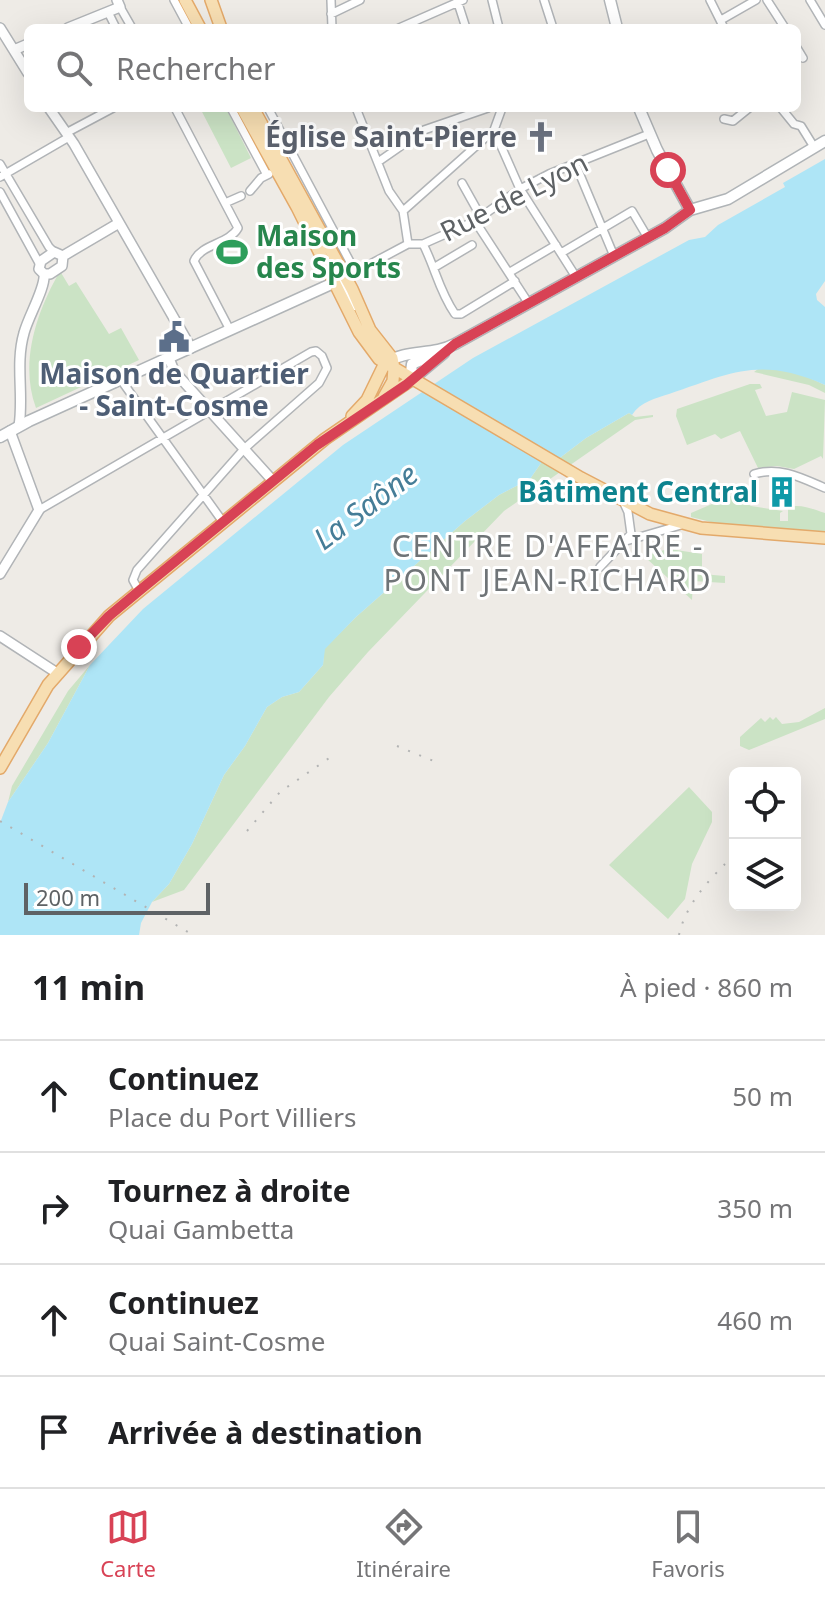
<!DOCTYPE html>
<html lang="fr">
<meta charset="utf-8">
<style>
:root{--surface:#fff;--page:#f6f6f6;--text:#202124;--muted:#757577;--line:#e0e0e0;--accent:#d84255}
body{margin:0;font-family:"Noto Sans",sans-serif;background:var(--page);color:var(--text)}
.controls{position:absolute;right:24px;bottom:24px;display:grid;overflow:hidden;border-radius:12px;box-shadow:0 8px 32px #0002}
.controls button{width:72px;height:72px;display:grid;place-items:center;padding:0;border:0;border-bottom:2px solid var(--line);background:var(--surface);color:var(--text);font:40px sans-serif}
.scale{position:absolute;left:24px;bottom:20px;width:186px;box-sizing:border-box;padding-left:8px;border:4px solid #5e6265;border-top:0;font-size:22px;line-height:28px;white-space:nowrap;color:#5e6265;-webkit-text-stroke:6px #fff;paint-order:stroke}
.stop{position:absolute;width:24px;height:24px;margin:-18px;border:6px solid #d84255;border-radius:50%;background:#fff}
.stop.end{background:#d84255;border-color:#fff;box-shadow:0 2px 8px #0008}
.list{margin:0;padding:0;list-style:none}
h2{display:flex;justify-content:space-between;align-items:center;height:104px;margin:0;padding:0 32px;font-size:34px}
h2 small{font-size:26px;font-weight:400;color:var(--muted)}
.list li{display:grid;grid-template-columns:52px 1fr auto;gap:24px;align-items:center;box-sizing:border-box;height:112px;padding:0 32px;border-top:2px solid var(--line)}
.list b{display:block;font-size:30px;white-space:nowrap}
.list p{margin:0;font-size:26px;white-space:nowrap;color:var(--muted)}
.list em{font-size:26px;font-style:normal;color:var(--muted)}
.icon{flex:none;width:44px;height:44px;fill:none;stroke:currentColor;stroke-width:2;stroke-linecap:round;stroke-linejoin:round}
.map{position:relative;flex:none;width:825px;height:935px;overflow:hidden}
.search{position:absolute;background:var(--surface);box-shadow:0 8px 32px #0002;left:24px;right:24px;top:24px;height:88px;display:flex;align-items:center;gap:20px;box-sizing:border-box;padding:0 28px;border-radius:12px;color:var(--muted);font-size:30px}
.sheet{height:552px;background:var(--surface)}
nav{display:flex;justify-content:space-around;align-items:center;box-sizing:border-box;height:112px;border-top:2px solid var(--line);background:var(--surface);font-size:22px;color:var(--muted)}
nav a{display:grid;justify-items:center;gap:4px}
nav .on{color:var(--accent)}
.map>svg:first-child{display:block}
</style>
<div class="map">
<svg width="825" height="935" viewBox="0 0 825 935">
<rect width="100%" height="100%" fill="#eeebe6"/>
<path fill="#cbe3c5" d="M 200,108 L 226,108 L 251,158 L 231,168 Z
M 60,271 L 69,286 L 76,282 L 109,334 L 121,328 L 139,360 L 36,408 C 19,362 37,311 60,271 Z
M 772,368 L 799,373 L 825,385 L 825,393 L 809,385 L 754,372 L 758,369 Z
M 750,384 L 760,384 L 762,388 L 755,390 L 766,416 L 787,412 L 792,392 L 825,400 L 823,459 L 821,456 L 794,469 L 777,466 L 758,468 L 740,431 L 721,439 L 715,434 L 687,445 L 676,416 L 677,409 Z
M 629,413 L 635,417 L 653,415 L 653,417 L 635,420 L 504,511 L 368,652 L 329,697 L 184,890 L 152,902 L 169,884 L 192,844 L 224,775 L 245,746 L 267,707 L 282,697 L 299,692 L 323,665 L 324,649 L 356,617 L 465,521 L 499,495 L 530,479 L 541,463 L 561,457 L 586,438 Z
M 733,495 L 751,506 L 783,511 L 780,513 L 780,521 L 788,521 L 788,507 C 802,504 812,509 825,513 L 825,532 L 719,524 L 691,517 L 691,513 Z
M 670,549 L 702,554 L 702,574 L 725,576 L 725,583 L 693,581 L 692,600 L 646,558 L 655,552 Z
M 90,665 L 48,743 L 8,802 L 12,786 L 68,691 Z
M 825,708 L 825,719 L 749,750 L 740,746 L 740,737 L 761,718 L 765,722 L 770,717 L 773,720 L 776,717 L 782,724 L 799,722 Z
M 689,787 L 712,812 L 712,822 L 692,864 L 685,899 L 668,919 L 609,865 Z"/>
<path fill="#aee5f6" d="M 825,159 L 825,281 L 816,294 L 817,300 L 825,307 L 825,385 C 759,356 732,373 669,394 C 656,398 640,402 632,415 L 629,413 L 586,438 L 561,457 L 541,463 L 530,479 L 499,495 L 465,521 L 356,617 L 325,649 L 323,665 L 299,692 L 282,697 L 267,707 L 245,746 L 224,775 L 192,844 L 169,884 L 152,902 L 141,923 L 139,935 L 0,935 L 0,823 L 8,802 L 48,743 L 90,665 L 143,609 L 343,445 L 473,358 L 689,240 L 705,237 L 718,225 L 785,187 L 783,183 Z"/>
<g fill="none" stroke-linecap="round" stroke-linejoin="round">
<defs>
<path id="minor" d="M 174,0 L 189,28
M 331,0 L 332,28
M 457,0 L 466,28
M 492,0 L 499,28
M 544,0 L 553,28
M 710,0 L 724,28
M 767,0 L 785,28
M 810,0 L 825,25
M 120,7 L 132,28
M 108,12 L 116,28
M 331,14 L 360,0
M 721,20 L 756,0
M 399,28 L 463,0
M 797,48 L 803,58
M 175,108 L 238,228 C 229,244 201,244 194,261 L 230,330
M 231,108 L 267,175
M 268,108 L 356,273
M 356,108 L 389,191 L 403,211 L 408,244
M 781,108 L 794,124 L 801,126 L 814,147
M 724,119 L 733,121 L 749,108
M 494,130 L 520,189 L 576,277
M 494,130 L 502,108
M 66,133 L 113,108
M 378,162 L 424,130 L 488,108
M 575,163 L 614,256
M 0,164 L 49,247 L 54,252
M 0,177 L 69,137
M 462,183 L 481,217
M 250,191 L 261,178 L 269,174
M 0,192 L 39,263
M 225,203 L 241,196
M 403,211 L 494,130
M 475,221 L 529,304
M 423,244 C 435,267 439,291 455,314 L 461,314 L 515,281
M 561,253 L 632,211 L 648,238
M 435,267 L 472,245
M 510,272 L 556,245
M 346,277 L 408,244 L 423,244 L 475,221 L 520,189 L 549,174 L 649,134
M 121,380 L 223,522
M 754,474 C 780,466 802,478 825,488
M 39,510 L 311,352 L 316,351 L 322,356 L 327,368 L 319,383 L 244,449 L 137,570 L 133,580 L 139,591
M 626,541 L 681,525
M 600,567 L 631,534 L 628,512 L 623,501"/>
<path id="tertiary" d="M 0,28 L 28,73
M 68,28 L 120,7 L 117,0
M 14,50 L 28,44
M 49,108 L 74,144 L 191,348
M 63,256 L 119,223
M 44,274 L 39,269 L 41,261 L 54,252 L 63,256
M 44,274 L 50,274 L 62,266 L 63,256
M 169,358 L 174,371 L 273,481
M 19,426 C 24,395 15,364 24,333 C 28,317 46,287 44,274
M 0,574 L 39,510 L 10,431
M 0,636 L 57,673"/>
<path id="secondary" d="M 610,0 L 617,28
M 639,108 L 657,150 L 690,210
M 338,273 L 355,305
M 430,356 L 412,364 L 411,372 L 414,378 L 444,353
M 387,362 C 407,349 433,356 455,344 L 665,228 L 690,210 L 728,199 L 825,141
M 0,437 L 29,421 L 340,280"/>
<path id="primary" d="M 185,0 L 200,28
M 211,0 L 221,28
M 242,108 L 297,207 L 359,332 L 379,359 L 581,478 L 650,514 L 701,528 L 825,538
M 253,108 L 352,289 L 370,330 L 392,358 L 394,368 L 393,381 L 384,397
M 352,416 L 367,400 L 385,363
M 0,768 L 48,685 L 109,616 L 325,439 L 414,378"/>
</defs>
<use href="#minor" stroke="#b1b4b7" stroke-width="10"/>
<use href="#tertiary" stroke="#b1b4b7" stroke-width="12"/>
<use href="#secondary" stroke="#b0b4b7" stroke-width="13"/>
<use href="#primary" stroke="#e3a96a" stroke-width="14"/>
<use href="#minor" stroke="#fff" stroke-width="7"/>
<use href="#tertiary" stroke="#fff" stroke-width="9"/>
<use href="#secondary" stroke="#fff" stroke-width="10"/>
<use href="#primary" stroke="#f7deb2" stroke-width="11"/>
<path stroke="#b2b3b3" stroke-width="2" stroke-dasharray="2 10" stroke-linecap="butt" d="M 397,746 L 436,762
M 0,821 L 193,935
M 247,831 L 280,792 L 335,754
M 679,935 C 685,907 705,884 725,864"/>
</g>
<g fill="none" stroke-linecap="round" stroke-linejoin="round">
<path stroke="#d84255" stroke-width="10" d="M 79,647 L 109,616 L 139,591 L 317,445 L 406,385 L 455,344 L 665,228 L 690,210 L 668,170"/>
</g>
<defs>
<symbol id="church-bare" viewBox="-9 -9 18 18"><path d="M-1.2-6h2.4v3.5h3.3v2.4h-3.3V6h-2.4V-.1h-3.3v-2.4h3.3Z" fill="#6b7280" stroke="#fff" stroke-width="2.5" paint-order="stroke"/></symbol>
<symbol id="stadium-bare" viewBox="-9 -9 18 18"><path d="M0-5a6.5 5 0 1 0 0 10a6.5 5 0 1 0 0-10ZM-3.5-1.8h7v3.6h-7Z" fill="#2e9e5b" stroke="#fff" stroke-width="2.5" paint-order="stroke"/></symbol>
<symbol id="civic-bare" viewBox="-9 -9 18 18"><path d="M-.6-6.5H3V-4.5H.6V-3L4-1V1h2V6H-6V1h2V-1L-.6-3ZM-1.2 2.5V6h2.4V2.5Z" fill="#5c6f8a" stroke="#fff" stroke-width="2.5" paint-order="stroke"/></symbol>
<symbol id="building-bare" viewBox="-9 -9 18 18"><path d="M-4-6H4V6H1V3H-1V6H-4ZM-2.5-4.3h1.7v1.8h-1.7ZM.8-4.3h1.7v1.8H.8ZM-2.5-1h1.7V.8h-1.7ZM.8-1h1.7V.8H.8Z" fill="#0f9aa8" stroke="#fff" stroke-width="2.5" paint-order="stroke"/></symbol>
</defs>
<g fill-rule="evenodd">
<use href="#church-bare" x="519" y="115" width="44" height="44"/>
<use href="#stadium-bare" x="210" y="230" width="44" height="44"/>
<use href="#civic-bare" x="152" y="315" width="44" height="44"/>
<use href="#building-bare" x="760" y="470" width="44" height="44"/>
</g>
<g text-anchor="middle" stroke-width="6" stroke-linejoin="round" paint-order="stroke">
<g font-size="28" font-weight="bold" fill="#5b616d" stroke="#fff" text-anchor="end">
<text x="517" y="147">Église Saint-Pierre</text>
</g>
<g font-size="28" fill="#5e6265" stroke="#fff">
<text transform="translate(514 197) rotate(-27)" y="10">Rue de Lyon</text>
</g>
<g font-size="28" font-weight="bold" fill="#27864d" stroke="#fff" text-anchor="start">
<text x="256" y="246">Maison<tspan x="256" dy="32">des Sports</tspan></text>
</g>
<g font-size="28" font-weight="bold" fill="#4e5e75" stroke="#fff">
<text x="174" y="384">Maison de Quartier<tspan x="174" dy="32">- Saint-Cosme</tspan></text>
</g>
<g font-size="28" font-weight="bold" fill="#0d838f" stroke="#fff" text-anchor="end">
<text x="758" y="502">Bâtiment Central</text>
</g>
<g font-size="30" font-style="italic" fill="#457d97" stroke="#fff">
<text transform="translate(366 507) rotate(-37)" y="10">La Saône</text>
</g>
<g font-size="30" letter-spacing="2" fill="#6f7477" stroke="#fff">
<text x="548" y="557">CENTRE D'AFFAIRE -<tspan x="548" dy="34">PONT JEAN-RICHARD</tspan></text>
</g>
</g>
</svg>
<div class="controls">
<button><svg class="icon" aria-label="locate" viewBox="0 0 24 24"><circle cx="12" cy="12" r="6"/><path d="M12 2v4M12 18v4M2 12h4M18 12h4"/></svg></button>
<button><svg class="icon" aria-label="layers" viewBox="0 0 24 24"><path d="M12 4l9 5-9 5-9-5zM3 14l9 5 9-5"/></svg></button>
</div>
<div class="scale">200 m</div>
<div class="stop" style="left:668px;top:170px"></div>
<div class="stop end" style="left:79px;top:647px"></div>
<div class="search"><svg class="icon" aria-label="search" viewBox="0 0 24 24"><circle cx="10" cy="10" r="6"/><path d="M15 15l6 6"/></svg>Rechercher</div>
</div>
<section class="sheet">
<h2>11 min<small>À pied · 860 m</small></h2>
<ul class="list">
<li><svg class="icon" aria-label="ahead" viewBox="0 0 24 24"><path d="M12 20V5M6 11l6-6 6 6"/></svg><div><b>Continuez</b><p>Place du Port Villiers</p></div><em>50 m</em></li>
<li><svg class="icon" aria-label="right" viewBox="0 0 24 24"><path d="M7 20v-9h11M14 6l5 5-5 5"/></svg><div><b>Tournez à droite</b><p>Quai Gambetta</p></div><em>350 m</em></li>
<li><svg class="icon" aria-label="ahead" viewBox="0 0 24 24"><path d="M12 20V5M6 11l6-6 6 6"/></svg><div><b>Continuez</b><p>Quai Saint-Cosme</p></div><em>460 m</em></li>
<li><svg class="icon" aria-label="arrive" viewBox="0 0 24 24"><path d="M6 21V4h12l-3 4 3 4H6"/></svg><div><b>Arrivée à destination</b></div></li>
</ul>
</section>
<nav>
<a class="on"><svg class="icon" aria-label="map" viewBox="0 0 24 24"><path d="M3 6l6-2 6 2 6-2v14l-6 2-6-2-6 2zM9 4v14M15 6v14"/></svg>Carte</a>
<a><svg class="icon" aria-label="directions" viewBox="0 0 24 24"><path d="M12 3l9 9-9 9-9-9zM9 14v-3h6M13 9l2 2-2 2"/></svg>Itinéraire</a>
<a><svg class="icon" aria-label="saved" viewBox="0 0 24 24"><path d="M7 4h10v16l-5-4-5 4z"/></svg>Favoris</a>
</nav>
